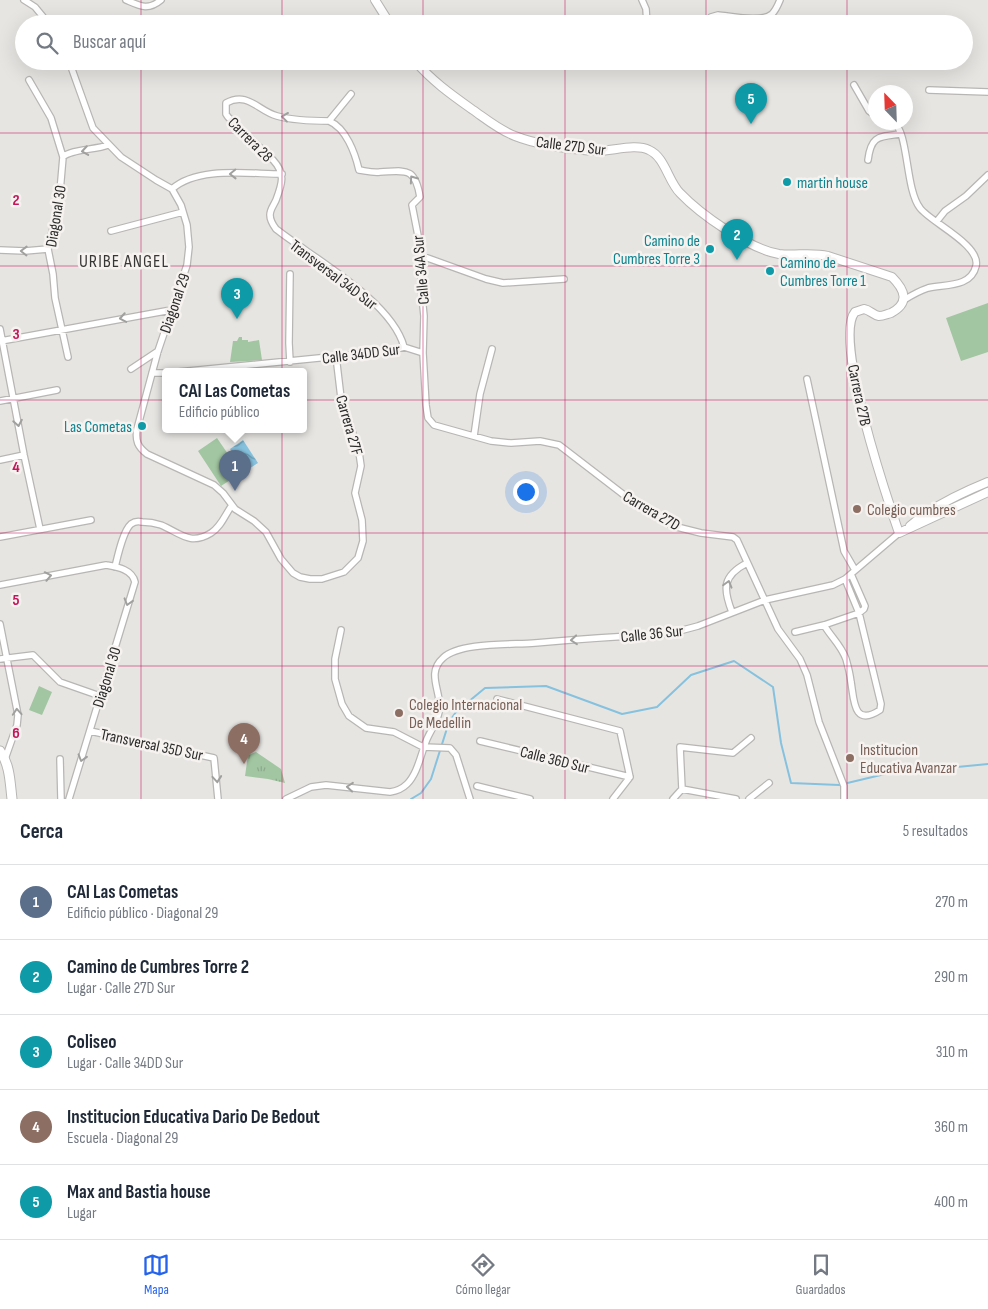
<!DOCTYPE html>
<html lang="es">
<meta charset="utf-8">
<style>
:root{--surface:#fff;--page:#f2f2f3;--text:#1f2937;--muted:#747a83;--line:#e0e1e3;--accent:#2563eb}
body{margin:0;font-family:"Sofia Sans Condensed",sans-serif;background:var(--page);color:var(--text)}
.compass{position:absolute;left:868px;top:85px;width:45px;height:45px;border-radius:50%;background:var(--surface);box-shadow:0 5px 20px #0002;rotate:337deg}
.you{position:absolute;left:525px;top:491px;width:18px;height:18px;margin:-12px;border:4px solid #fff;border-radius:50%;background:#1a73e8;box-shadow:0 0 0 8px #1a73e833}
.badge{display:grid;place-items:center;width:32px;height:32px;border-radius:50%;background:var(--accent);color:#fff;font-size:16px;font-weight:700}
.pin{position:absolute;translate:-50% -41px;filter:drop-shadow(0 1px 2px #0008)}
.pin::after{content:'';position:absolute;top:26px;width:18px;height:15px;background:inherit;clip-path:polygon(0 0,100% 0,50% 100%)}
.popup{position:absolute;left:162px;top:368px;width:145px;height:65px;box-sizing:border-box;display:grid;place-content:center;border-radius:5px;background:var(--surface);filter:drop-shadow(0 1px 4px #0005);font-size:16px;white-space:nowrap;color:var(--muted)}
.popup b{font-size:19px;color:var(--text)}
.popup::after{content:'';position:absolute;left:50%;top:100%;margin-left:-10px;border:10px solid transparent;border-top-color:var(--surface)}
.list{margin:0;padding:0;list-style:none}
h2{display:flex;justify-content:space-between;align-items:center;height:65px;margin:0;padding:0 20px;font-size:21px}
h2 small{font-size:16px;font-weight:400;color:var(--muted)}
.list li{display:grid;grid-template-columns:32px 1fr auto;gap:15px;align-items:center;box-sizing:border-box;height:75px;padding:0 20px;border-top:1px solid var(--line)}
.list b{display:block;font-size:19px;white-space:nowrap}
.list p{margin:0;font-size:16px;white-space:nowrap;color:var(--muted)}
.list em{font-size:16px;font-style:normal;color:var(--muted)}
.icon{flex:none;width:28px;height:28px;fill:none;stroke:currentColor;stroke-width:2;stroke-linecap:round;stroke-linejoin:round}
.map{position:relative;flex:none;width:988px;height:799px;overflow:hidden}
.search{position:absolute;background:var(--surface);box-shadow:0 5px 20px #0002;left:15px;right:15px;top:15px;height:55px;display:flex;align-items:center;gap:12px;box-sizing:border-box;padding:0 18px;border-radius:28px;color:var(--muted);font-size:19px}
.sheet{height:440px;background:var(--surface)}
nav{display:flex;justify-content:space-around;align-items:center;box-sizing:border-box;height:70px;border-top:1px solid var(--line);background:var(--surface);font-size:14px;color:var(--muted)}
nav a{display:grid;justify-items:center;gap:2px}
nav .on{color:var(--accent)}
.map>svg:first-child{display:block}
</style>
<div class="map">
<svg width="988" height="799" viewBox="0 0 988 799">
<defs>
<pattern id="park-tufts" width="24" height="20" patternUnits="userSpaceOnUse" patternTransform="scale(1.25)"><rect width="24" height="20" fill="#a2c6a1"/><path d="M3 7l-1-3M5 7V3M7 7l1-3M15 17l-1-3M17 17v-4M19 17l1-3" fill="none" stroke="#8caa8b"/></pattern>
<pattern id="water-waves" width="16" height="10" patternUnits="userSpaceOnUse" patternTransform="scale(1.25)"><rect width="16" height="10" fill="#86c2de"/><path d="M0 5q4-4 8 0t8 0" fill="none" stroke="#6e9eb4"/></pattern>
</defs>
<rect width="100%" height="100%" fill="#e7e5e2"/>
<path fill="#a2c6a1" d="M 988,303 L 988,352 L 961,361 L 946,318 Z
M 239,337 L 242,337 L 242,340 L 248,340 L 248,342 L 259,340 L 262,360 L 230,362 L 233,341 L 237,341 Z
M 217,438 L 241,473 L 221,486 L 198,451 Z
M 39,686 L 52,692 L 42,715 L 29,710 Z"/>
<path fill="url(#park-tufts)" d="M 256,752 L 281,769 L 285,783 L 268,779 L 245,776 L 248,755 Z"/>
<path fill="url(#water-waves)" d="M 243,440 L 258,463 L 244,472 L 230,449 Z"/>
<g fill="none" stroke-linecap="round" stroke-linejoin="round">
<path stroke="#86c2de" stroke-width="2" d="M 411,799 L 421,793 L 431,779 L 449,722 L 456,712 L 485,688 L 546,686 L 622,714 L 657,707 L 691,675 L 734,661 L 773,687 L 781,743 L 791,783 L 839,785 L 885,774 L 988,764"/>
<defs>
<path id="minor" d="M 24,0 L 35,7 L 49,24
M 126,0 C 140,6 148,11 161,0
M 642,0 L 646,9 L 647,24
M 705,24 L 711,17 L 718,15 C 731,16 762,23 772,14 C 776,10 778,5 780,0
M 69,61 L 93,128 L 121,157 L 156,180 L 172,189 L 181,205 L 187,225 L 189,247 L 187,265 L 158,351 L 137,429 C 135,441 138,447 147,454 L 214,485 L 223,493 L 235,509 L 254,521 L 266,532 L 281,559 L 293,573 L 300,577 L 310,579 L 322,579 L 344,572 L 358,558 L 363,541 L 362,520 L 355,493 L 361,466 L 359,452 L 341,398 L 336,356
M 29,80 L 51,118 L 63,157 L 59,203 L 48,249 L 53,274 L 55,298 L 68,357
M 854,85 L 869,111 L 876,116
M 929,90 L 988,92
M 329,121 L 351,94
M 893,122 C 909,131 905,189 920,208 C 930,222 981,245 976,266 C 971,288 944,284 928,288 C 919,291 912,295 904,300
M 63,157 C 71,149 96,150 108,145
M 868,160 C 871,135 879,137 901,134
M 172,189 C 198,166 249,174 282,174
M 937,221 L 945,211 L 966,196 L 988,175
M 111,231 L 183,212
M 0,250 L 25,251 L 48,249
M 422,256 L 486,279 L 503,283 L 564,279
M 290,274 L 289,343 L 290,362
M 0,329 L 24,455 L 40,529
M 1,341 L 171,310
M 404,347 C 392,301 313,258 276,229 C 273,225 270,220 270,215 C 270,209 274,205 276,200 C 282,184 286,174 273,160 L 228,117 L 226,114 L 226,103 C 248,91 258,111 277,116 C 292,120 313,121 329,121 C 346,128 355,153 359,170 C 366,171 373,173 380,172 C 405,171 415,166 420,197 L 412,205 L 422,256 L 421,287 L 424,316 L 423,353 L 426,405 L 428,418 L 434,425 L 491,441 L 511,443 L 540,441 L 559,445 L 624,495 L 673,526 L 701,533 L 733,537 L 737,540 L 778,629 L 800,659 L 807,675 L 819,722 L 844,786 L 844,799
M 131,369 L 158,351
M 178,372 L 389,351 L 404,347 L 423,353
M 152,373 L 166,373
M 807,379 L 844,551 L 855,570
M 0,401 L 57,390
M 474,436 L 480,394 L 492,349
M 0,460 L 24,455
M 0,537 L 91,520
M 115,567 C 118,555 123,531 131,524 C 135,521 138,521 142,522 C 149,522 155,523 161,525 C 180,533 190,546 211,533 C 221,527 225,515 232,505
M 0,585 L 106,565 C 117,567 132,569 135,582 L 69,799
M 732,612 C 723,589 722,576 747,563
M 0,624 L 18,715 L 17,725 L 5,759
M 824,625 C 831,637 841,645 846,659 C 848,666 850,674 851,682 C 854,699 853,728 880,710 L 881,704 L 859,613 L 845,579
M 341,630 L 335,659 L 335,679 L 342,704 L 349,716 L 366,728 L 394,732 L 423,747 L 450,748 L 456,755 L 470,799
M 795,632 L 824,625 L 859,613 L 864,609 L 865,606 L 851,574
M 0,659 L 33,655 L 60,682 L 100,696
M 497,699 L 620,731 L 630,777 L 613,799
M 90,731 L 214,758 L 218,799
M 480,741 L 630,777
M 60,759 L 61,799
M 477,786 L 530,799
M 682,789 L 736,799
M 286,799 L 311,787 L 326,785 L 390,792 C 397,791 402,789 407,784 C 418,773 421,753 427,739 C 431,730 437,722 439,712 C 443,693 425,674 443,658 C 460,642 512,645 535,643 C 580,639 624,636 668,634 L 698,626 L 765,600 L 833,585 L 845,579 L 899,533
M 673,799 L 682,789 L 680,747 L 733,753 L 751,738
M 749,799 L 769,783"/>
<path id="tertiary" d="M 375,0 L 390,24
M 415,61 C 432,81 452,95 473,110 C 486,119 499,130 515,136 C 535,144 570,149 593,151 C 610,152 635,143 649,150 C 665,157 668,181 680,193 C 700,214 749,249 779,254 C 795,256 811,252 828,256 L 892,277 C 905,290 910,303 891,313 C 887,314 883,316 879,316 C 873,315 870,310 864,309 L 855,312 C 833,338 887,498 899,533 L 988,492
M 910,526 C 931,507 961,493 988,482"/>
<path id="secondary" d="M 0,751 C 10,765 10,782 12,799"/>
</defs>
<use href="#minor" stroke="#b8b6b4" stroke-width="8"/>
<use href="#tertiary" stroke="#b8b6b4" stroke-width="10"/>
<use href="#secondary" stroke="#b8b6b4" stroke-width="11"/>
<use href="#minor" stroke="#fff" stroke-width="5.5"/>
<use href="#tertiary" stroke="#fff" stroke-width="8"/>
<use href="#secondary" stroke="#fff" stroke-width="9"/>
</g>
<defs><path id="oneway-chevron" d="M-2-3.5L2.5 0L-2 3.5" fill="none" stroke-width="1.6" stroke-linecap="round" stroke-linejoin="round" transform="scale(1.25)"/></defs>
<g stroke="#a0a09f">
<use href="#oneway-chevron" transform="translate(285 117) rotate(-173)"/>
<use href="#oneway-chevron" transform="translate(85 151) rotate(171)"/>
<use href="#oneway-chevron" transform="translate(233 174) rotate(179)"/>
<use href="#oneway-chevron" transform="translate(413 179) rotate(-125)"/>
<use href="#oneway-chevron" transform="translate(24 251) rotate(-179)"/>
<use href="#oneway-chevron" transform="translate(123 318) rotate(170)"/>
<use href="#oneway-chevron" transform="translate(18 423) rotate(80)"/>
<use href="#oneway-chevron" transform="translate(48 576) rotate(-11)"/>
<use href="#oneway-chevron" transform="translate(728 584) rotate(-74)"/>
<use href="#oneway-chevron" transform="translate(128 602) rotate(107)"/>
<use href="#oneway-chevron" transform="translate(574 640) rotate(175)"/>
<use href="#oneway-chevron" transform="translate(17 712) rotate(-94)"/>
<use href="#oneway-chevron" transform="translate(82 758) rotate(107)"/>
<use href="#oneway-chevron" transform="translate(217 779) rotate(85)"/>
<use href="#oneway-chevron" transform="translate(350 787) rotate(-175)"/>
</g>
<path fill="none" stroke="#c2185b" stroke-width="1" stroke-opacity="0.55" d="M 141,0 L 141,24M 282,0 L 282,24M 423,0 L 423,24M 565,0 L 565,24M 706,0 L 706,24M 847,0 L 847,24M 141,61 L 141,799M 282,61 L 282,799M 423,61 L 423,799M 565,61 L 565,799M 706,61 L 706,799M 847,61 L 847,799M 0,133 L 988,133M 0,266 L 988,266M 0,400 L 988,400M 0,533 L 988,533M 0,666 L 988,666"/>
<g fill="#0f9aa8" stroke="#f5f2f0" stroke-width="2">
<circle cx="787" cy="182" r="5"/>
<circle cx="710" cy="249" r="5"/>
<circle cx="770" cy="271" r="5"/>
<circle cx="142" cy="426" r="5"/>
</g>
<g fill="#8d6e63" stroke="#f5f2f0" stroke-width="2">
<circle cx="857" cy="509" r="5"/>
<circle cx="399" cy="713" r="5"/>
<circle cx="850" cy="758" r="5"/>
</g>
<g text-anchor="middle" stroke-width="5" stroke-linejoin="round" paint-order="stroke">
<g font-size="16" fill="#2c2b2a" stroke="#f5f2f0">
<text transform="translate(251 139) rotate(45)" y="6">Carrera 28</text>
<text transform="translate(571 145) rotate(7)" y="6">Calle 27D Sur</text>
<text transform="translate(55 216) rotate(-81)" y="6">Diagonal 30</text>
<text transform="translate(420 270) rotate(-95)" y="6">Calle 34A Sur</text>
<text transform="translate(334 274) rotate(37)" y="6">Transversal 34D Sur</text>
<text transform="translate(174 303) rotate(-71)" y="6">Diagonal 29</text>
<text transform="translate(361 353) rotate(-7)" y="6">Calle 34DD Sur</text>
<text transform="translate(860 395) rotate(78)" y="6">Carrera 27B</text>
<text transform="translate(350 425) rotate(74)" y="6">Carrera 27F</text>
<text transform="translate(652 510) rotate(30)" y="6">Carrera 27D</text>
<text transform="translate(652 633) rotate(-6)" y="6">Calle 36 Sur</text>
<text transform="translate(106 677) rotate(-73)" y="6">Diagonal 30</text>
<text transform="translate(152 744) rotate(12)" y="6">Transversal 35D Sur</text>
<text transform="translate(555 759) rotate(14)" y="6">Calle 36D Sur</text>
</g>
<g font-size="16" fill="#0d838f" stroke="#f5f2f0" text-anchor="start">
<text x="797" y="188">martin house</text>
<text x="700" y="246" text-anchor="end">Camino de<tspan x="700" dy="18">Cumbres Torre 3</tspan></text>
<text x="780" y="268">Camino de<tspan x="780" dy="18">Cumbres Torre 1</tspan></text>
<text x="132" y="432" text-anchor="end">Las Cometas</text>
</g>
<g font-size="16" fill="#785e54" stroke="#f5f2f0" text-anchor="start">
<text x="867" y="515">Colegio cumbres</text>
<text x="409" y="710">Colegio Internacional<tspan x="409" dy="18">De Medellin</tspan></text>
<text x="860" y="755">Institucion<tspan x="860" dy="18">Educativa Avanzar</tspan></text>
</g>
<g font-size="18" letter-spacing="1" fill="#393735" stroke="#f5f2f0">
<text x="124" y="267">URIBE ANGEL</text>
</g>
</g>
<g font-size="16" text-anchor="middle" font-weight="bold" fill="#c2185b" stroke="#f5f2f0" stroke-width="5" stroke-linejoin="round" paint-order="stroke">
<text x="16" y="205">2</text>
<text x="16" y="339">3</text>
<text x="16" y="472">4</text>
<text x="16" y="605">5</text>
<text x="16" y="738">6</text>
</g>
</svg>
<svg class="compass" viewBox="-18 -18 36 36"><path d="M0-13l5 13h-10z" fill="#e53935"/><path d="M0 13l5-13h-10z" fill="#747a83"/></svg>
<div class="you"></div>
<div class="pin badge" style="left:235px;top:491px;background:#5c6f8a">1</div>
<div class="popup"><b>CAI Las Cometas</b>Edificio público</div>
<div class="pin badge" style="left:737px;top:260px;background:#0f9aa8">2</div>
<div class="pin badge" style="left:237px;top:319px;background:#0f9aa8">3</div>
<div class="pin badge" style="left:244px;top:764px;background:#8d6e63">4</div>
<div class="pin badge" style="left:751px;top:124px;background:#0f9aa8">5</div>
<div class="search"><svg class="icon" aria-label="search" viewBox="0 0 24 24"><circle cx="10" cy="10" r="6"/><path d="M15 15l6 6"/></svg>Buscar aquí</div>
</div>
<section class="sheet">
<h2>Cerca<small>5 resultados</small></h2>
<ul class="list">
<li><span class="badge" style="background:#5c6f8a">1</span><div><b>CAI Las Cometas</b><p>Edificio público · Diagonal 29</p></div><em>270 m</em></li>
<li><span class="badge" style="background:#0f9aa8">2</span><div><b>Camino de Cumbres Torre 2</b><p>Lugar · Calle 27D Sur</p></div><em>290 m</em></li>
<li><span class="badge" style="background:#0f9aa8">3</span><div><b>Coliseo</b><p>Lugar · Calle 34DD Sur</p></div><em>310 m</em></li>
<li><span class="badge" style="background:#8d6e63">4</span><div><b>Institucion Educativa Dario De Bedout</b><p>Escuela · Diagonal 29</p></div><em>360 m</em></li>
<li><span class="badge" style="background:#0f9aa8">5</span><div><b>Max and Bastia house</b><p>Lugar</p></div><em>400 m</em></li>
</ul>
</section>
<nav>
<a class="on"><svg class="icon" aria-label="map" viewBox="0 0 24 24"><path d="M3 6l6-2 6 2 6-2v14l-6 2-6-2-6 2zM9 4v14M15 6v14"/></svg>Mapa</a>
<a><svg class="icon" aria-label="directions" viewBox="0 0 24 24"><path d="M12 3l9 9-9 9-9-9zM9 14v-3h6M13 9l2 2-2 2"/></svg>Cómo llegar</a>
<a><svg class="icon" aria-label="saved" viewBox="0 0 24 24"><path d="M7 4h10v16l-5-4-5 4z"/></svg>Guardados</a>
</nav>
